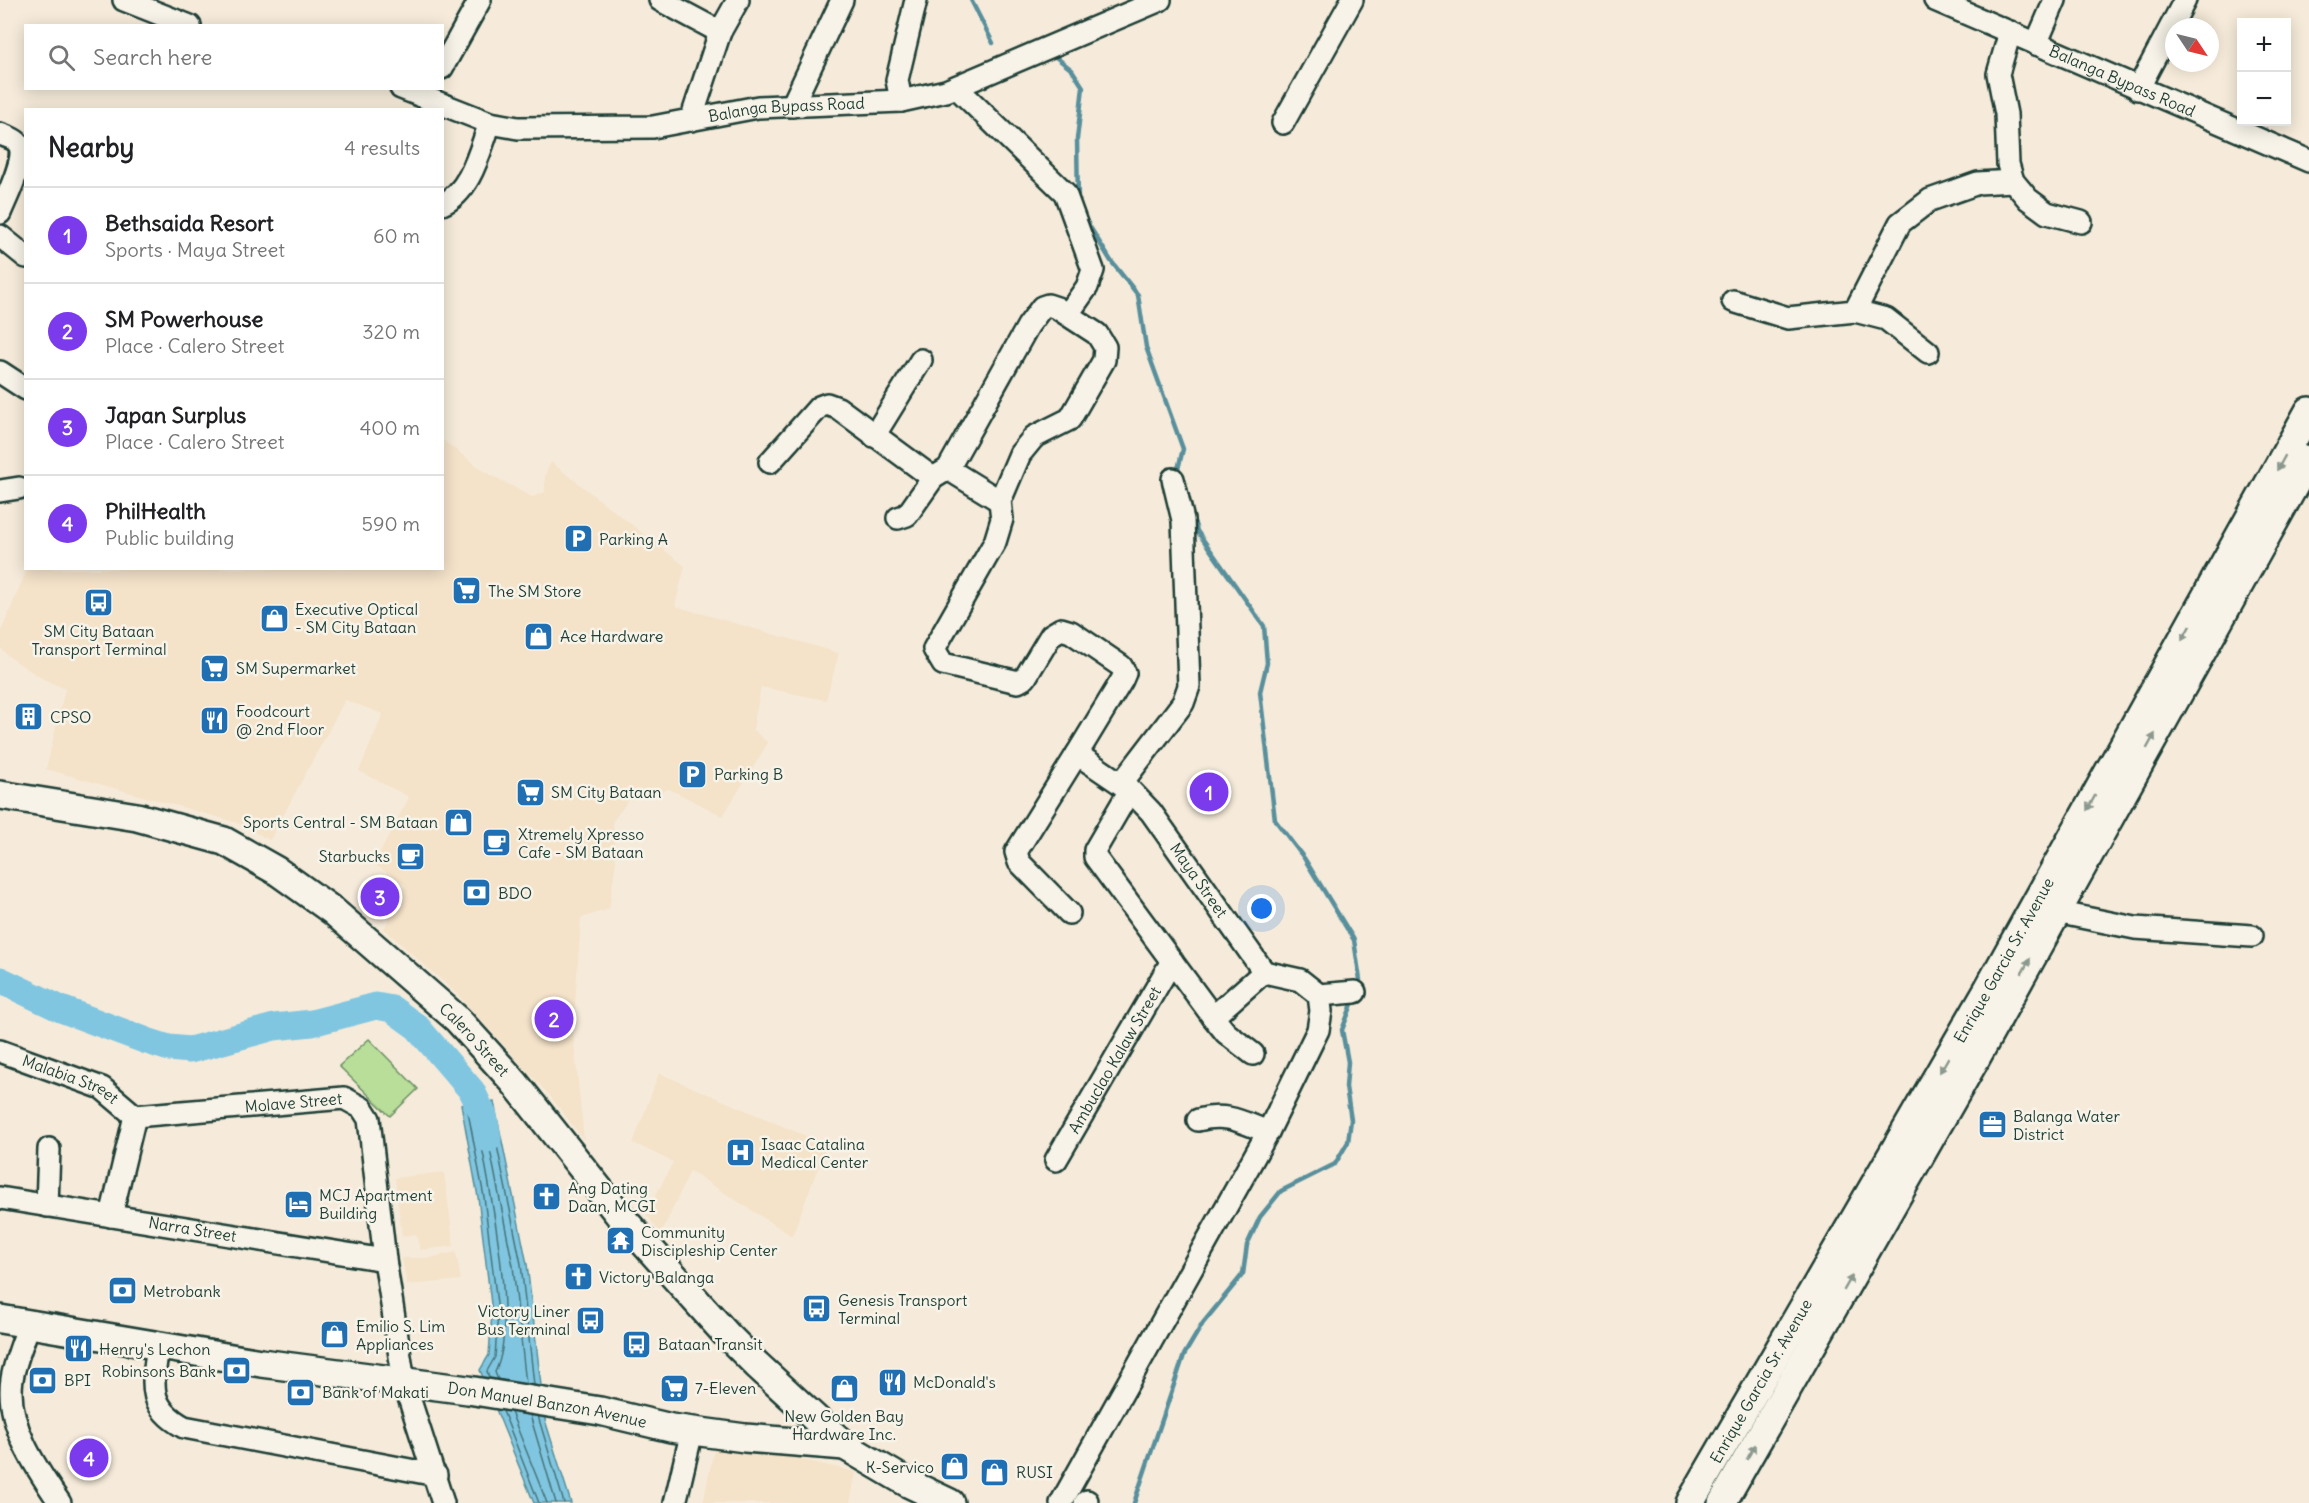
<!DOCTYPE html>
<meta charset="utf-8">
<style>
:root{--surface:#fff;--page:#f6f6f6;--text:#202124;--muted:#757577;--line:#e0e0e0;--accent:#7c3aed}
body{margin:0;font-family:Delius,sans-serif;background:var(--page);color:var(--text)}
.controls{position:absolute;right:18px;top:18px;display:grid;overflow:hidden;border-radius:0px;box-shadow:0 3px 15px #0003}
.controls button{width:54px;height:54px;display:grid;place-items:center;padding:0;border:0;border-bottom:2px solid var(--line);background:var(--surface);color:var(--text);font:30px sans-serif}
.compass{position:absolute;left:2165px;top:18px;width:54px;height:54px;border-radius:50%;background:var(--surface);box-shadow:0 3px 15px #0003;rotate:125deg}
.you{position:absolute;left:1262px;top:909px;width:21px;height:21px;margin:-15px;border:4px solid #fff;border-radius:50%;background:#1a73e8;box-shadow:0 0 0 9px #1a73e833}
.badge{display:grid;place-items:center;width:39px;height:39px;border-radius:50%;background:var(--accent);color:#fff;font-size:20px;font-weight:700}
.pin{position:absolute;translate:-50% -50%;border:3px solid #fff;box-shadow:0 2px 6px #0006}
.list{margin:0;padding:0;list-style:none}
h2{display:flex;justify-content:space-between;align-items:center;height:78px;margin:0;padding:0 24px;font-size:26px}
h2 small{font-size:20px;font-weight:400;color:var(--muted)}
.list li{display:grid;grid-template-columns:39px 1fr auto;gap:18px;align-items:center;box-sizing:border-box;height:96px;padding:0 24px;border-top:2px solid var(--line)}
.list b{display:block;font-size:22px;white-space:nowrap}
.list p{margin:0;font-size:20px;white-space:nowrap;color:var(--muted)}
.list em{font-size:20px;font-style:normal;color:var(--muted)}
.icon{flex:none;width:33px;height:33px;fill:none;stroke:currentColor;stroke-width:2;stroke-linecap:round;stroke-linejoin:round}
.map{position:relative;flex:none;width:2309px;height:1503px;overflow:hidden}
.search{position:absolute;background:var(--surface);box-shadow:0 3px 15px #0003;left:24px;top:24px;width:420px;height:66px;display:flex;align-items:center;gap:15px;box-sizing:border-box;padding:0 21px;border-radius:0px;color:var(--muted);font-size:22px}
.panel{position:absolute;background:var(--surface);box-shadow:0 3px 15px #0003;left:24px;top:108px;width:420px;height:462px;border-radius:0px}
.map>svg:first-child{display:block}
</style>
<div class="map">
<svg width="2309" height="1503" viewBox="0 0 2309 1503">
<rect width="100%" height="100%" fill="#f6ebda"/>
<filter id="ink" filterUnits="userSpaceOnUse"><feTurbulence type="fractalNoise" baseFrequency=".0167" numOctaves="2"/><feDisplacementMap in="SourceGraphic" scale="12" xChannelSelector="R" yChannelSelector="G"/><feConvolveMatrix kernelMatrix="1 2 1 2 8 2 1 2 1" color-interpolation-filters="sRGB"/></filter>
<g filter="url(#ink)">
<path fill="#f4e2c9" d="M 443,440 L 484,471 L 532,497 L 545,492 L 545,475 L 551,462 L 685,566 L 675,606 L 839,653 L 826,700 L 761,687 L 753,729 L 768,743 L 723,816 L 669,789 L 628,801 L 613,821 L 616,861 L 609,909 L 581,918 L 573,1033 L 584,1140 L 550,1096 L 457,994 L 384,929 L 405,885 L 374,864 L 409,797 L 359,771 L 383,714 L 345,700 L 270,840 L 235,822 L 46,769 L 65,689 L 41,678 L 8,656 L 0,647 L 0,634 L 27,569 L 442,568 Z
M 659,1073 L 827,1145 L 792,1236 L 690,1171 L 661,1234 L 646,1214 L 673,1162 L 633,1143 Z
M 444,1172 L 454,1246 L 420,1250 L 416,1234 L 402,1236 L 395,1178 Z
M 456,1252 L 461,1280 L 407,1285 L 402,1258 L 430,1258 Z
M 716,1440 L 856,1472 L 850,1503 L 703,1503 Z"/>
<path fill="#b9de99" stroke="#6c8e66" stroke-width="1.5" d="M 369,1039 L 418,1089 L 390,1116 L 339,1066 Z"/>
<path fill="#80c6e1" stroke="#598f9c" stroke-width="1.5" d="M 494,1102 L 527,1264 L 545,1420 L 571,1503 L 534,1503 L 480,1370 L 489,1355 L 492,1312 L 478,1197 L 461,1104 Z"/>
<g fill="none" stroke-linecap="round" stroke-linejoin="round">
<path stroke="#467479" stroke-width="1.5" d="M 489,1378 L 487,1371 L 495,1357 L 498,1312 L 484,1197 L 468,1112 L 471,1109 L 487,1109 L 490,1111 L 521,1264 L 534,1385
M 498,1380 L 495,1372 C 520,1324 487,1176 477,1120 L 480,1117 L 484,1119 L 513,1266 L 526,1384
M 503,1411 L 539,1503
M 511,1412 L 547,1503
M 530,1415 L 556,1503
M 538,1416 L 564,1503"/>
<path stroke="#598f9c" stroke-width="4.5" d="M 971,0 L 993,43
M 1052,54 L 1072,70 L 1083,87 L 1077,139 L 1078,203
M 1085,219 L 1111,261 L 1138,295 L 1146,347 L 1183,449 L 1177,473
M 1192,515 L 1197,531 L 1264,626 L 1267,663 L 1260,692 L 1275,820 L 1304,858 L 1354,940 L 1360,980 L 1358,986
M 1134,1503 L 1184,1355 L 1203,1323 L 1243,1274 L 1247,1245 L 1260,1217 L 1281,1191 L 1335,1164 L 1348,1142 L 1351,1120 L 1346,1087 L 1348,1062 L 1342,1030 L 1354,999"/>
<path stroke="#80c6e1" stroke-width="27" d="M 0,980 L 61,1009 L 147,1041 L 169,1048 L 190,1050 L 274,1027 L 312,1023 L 376,1006 L 392,1009 L 417,1027 L 472,1091 L 484,1116 L 488,1139"/>
<defs>
<g id="minor">
<path d="M 124,0 L 190,26"/>
<path d="M 660,0 L 720,32"/>
<path id="s1" d="M 1935,0 L 2309,161"/>
<path d="M 2010,32 L 1998,74 L 2006,114 L 2008,164 L 2013,181 L 2028,199 L 2047,213 L 2081,222"/>
<path d="M 2036,44 L 2055,0"/>
<path d="M 442,68 L 480,0"/>
<path d="M 956,87 L 1065,193 L 1093,270 L 1087,287 L 1068,314"/>
<path id="s2" d="M 401,88 L 490,123 L 518,128 L 653,127 L 758,107 L 901,101 L 946,91 L 1160,0"/>
<path d="M 2138,89 L 2185,0"/>
<path d="M 901,101 L 897,80 L 916,0"/>
<path d="M 792,106 L 842,0"/>
<path d="M 691,120 L 720,32 L 738,0"/>
<path d="M 1283,123 L 1352,0"/>
<path d="M 0,134 C 5,136 13,138 17,142 C 29,154 6,198 0,213"/>
<path d="M 442,204 C 471,192 480,149 490,123"/>
<path d="M 0,236 L 26,257"/>
<path d="M 1733,301 L 1788,318 L 1855,311"/>
<path d="M 1928,352 L 1886,319 L 1855,311 L 1900,223 L 1930,200 L 1978,183 L 2013,181"/>
<path d="M 0,372 L 26,389"/>
<path d="M 874,436 L 921,360"/>
<path id="s3" d="M 770,462 L 819,407 L 827,404 L 838,408 L 933,478 L 948,469 L 1028,326 L 1042,307 L 1048,305 L 1057,308 L 1097,334 L 1105,347 L 1104,360 L 1070,419 L 1034,437 L 1020,454 L 1000,501 L 1002,519 L 995,542 L 934,649 L 943,664 L 1018,682 L 1025,678 L 1051,635 L 1061,629 L 1071,632 L 1121,666 L 1125,673 L 1122,680 L 1077,754 L 1130,790 L 1151,812 L 1264,972"/>
<path d="M 948,469 L 1000,501"/>
<path d="M 0,491 L 19,488"/>
<path d="M 898,518 L 907,515 L 933,478"/>
<path d="M 1121,784 L 1183,703 L 1189,686 L 1183,520 L 1173,479"/>
<path d="M 1130,790 L 1095,850 L 1095,857 L 1213,1017 L 1226,1033 L 1253,1054"/>
<path d="M 2056,912 L 2135,928 L 2252,936"/>
<path d="M 1069,913 L 1019,862 L 1016,852 L 1077,754"/>
<path d="M 1319,995 L 1355,992"/>
<path d="M 1213,1017 L 1264,972"/>
<path id="s4" d="M 0,1051 L 102,1088 L 135,1116"/>
<path id="s5" d="M 135,1116 L 344,1098 L 362,1108 L 369,1119 L 385,1260 L 404,1382 L 443,1503"/>
<path d="M 1198,1120 C 1226,1112 1242,1122 1268,1132"/>
<path id="s6" d="M 1056,1160 L 1172,961"/>
<path id="s7" d="M 0,1198 L 385,1260"/>
<path d="M 47,1206 L 49,1149"/>
<path d="M 111,1216 L 135,1116"/>
<path d="M 29,1325 C 23,1342 15,1361 12,1379 C 5,1423 36,1468 60,1503"/>
<path d="M 158,1346 C 153,1384 146,1406 184,1427 L 436,1475"/>
<path d="M 675,1503 L 692,1431"/>
<path d="M 1061,1503 L 1268,1132 L 1318,1030 L 1321,1011 L 1319,995 L 1300,980 L 1264,972"/>
<path d="M 1085,1503 L 1087,1501"/>
</g>
<g id="major">
<path id="s8" d="M 0,795 L 137,817 L 224,841 L 277,871 L 333,911 L 457,1019 L 514,1082 L 621,1217 L 726,1334 L 757,1365 L 845,1446 L 908,1483 L 950,1503"/>
<path id="s9" d="M 0,1319 L 261,1363 L 468,1390 L 600,1411 L 671,1428 L 745,1438 L 845,1446"/>
<path id="s10" d="M 1690,1503 L 1988,989 L 2309,411"/>
<path d="M 1722,1503 L 1976,1058 L 2309,459"/>
</g>
</defs>
<use href="#minor" stroke="#1f3d34" stroke-width="26"/>
<use href="#major" stroke="#1f3d34" stroke-width="32"/>
<use href="#minor" stroke="#f7f3e8" stroke-width="21"/>
<use href="#major" stroke="#f7f3e8" stroke-width="27"/>
</g>
<defs><path id="oneway-solid" d="M-6-.8H1V-3.2L6.5 0L1 3.2V.8H-6Z" transform="scale(1.5)"/></defs>
<g fill="#8b988e">
<use href="#oneway-solid" transform="translate(2281 463) rotate(119)"/>
<use href="#oneway-solid" transform="translate(2186 633) rotate(119)"/>
<use href="#oneway-solid" transform="translate(2151 741) rotate(-61)"/>
<use href="#oneway-solid" transform="translate(2091 803) rotate(119)"/>
<use href="#oneway-solid" transform="translate(2026 966) rotate(-61)"/>
<use href="#oneway-solid" transform="translate(1944 1065) rotate(120)"/>
<use href="#oneway-solid" transform="translate(1848 1283) rotate(-60)"/>
<use href="#oneway-solid" transform="translate(1751 1452) rotate(-60)"/>
</g>
</g>
<defs>
<symbol id="parking-square" viewBox="-11 -11 22 22"><rect x="-9" y="-9" width="18" height="18" rx="4" fill="#1f6fb2" stroke="#f7f3e8"/><path d="M-3.5-5.5H1a3.5 3.5 0 0 1 0 7H-1V5.5H-3.5ZM-1-3.4V-.6H.8a1.4 1.4 0 0 0 0-2.8Z" fill="#fff"/></symbol>
<symbol id="supermarket-square" viewBox="-11 -11 22 22"><rect x="-9" y="-9" width="18" height="18" rx="4" fill="#1f6fb2" stroke="#f7f3e8"/><path d="M-6-5.5h2.5l.6 2H6L4.5 2H-2.5L-4.4-4H-6ZM-1.5 3.2a1.3 1.3 0 1 0 .1 0ZM3 3.2a1.3 1.3 0 1 0 .1 0Z" fill="#fff"/></symbol>
<symbol id="bus-square" viewBox="-11 -11 22 22"><rect x="-9" y="-9" width="18" height="18" rx="4" fill="#1f6fb2" stroke="#f7f3e8"/><path d="M-5-6H5V4H4V6H2V4H-2V6H-4V4H-5ZM-3.5-4V0h7V-4ZM-3.5 1.2v1.5H-2V1.2ZM2 1.2v1.5H3.5V1.2Z" fill="#fff"/></symbol>
<symbol id="shop-square" viewBox="-11 -11 22 22"><rect x="-9" y="-9" width="18" height="18" rx="4" fill="#1f6fb2" stroke="#f7f3e8"/><path d="M-5-2.5h2.3a2.7 3.5 0 0 1 5.4 0H5L5.5 6h-11ZM-1.5-2.5h3a1.5 2.3 0 0 0-3 0Z" fill="#fff"/></symbol>
<symbol id="building-square" viewBox="-11 -11 22 22"><rect x="-9" y="-9" width="18" height="18" rx="4" fill="#1f6fb2" stroke="#f7f3e8"/><path d="M-4-6H4V6H1V3H-1V6H-4ZM-2.5-4.3h1.7v1.8h-1.7ZM.8-4.3h1.7v1.8H.8ZM-2.5-1h1.7V.8h-1.7ZM.8-1h1.7V.8H.8Z" fill="#fff"/></symbol>
<symbol id="restaurant-square" viewBox="-11 -11 22 22"><rect x="-9" y="-9" width="18" height="18" rx="4" fill="#1f6fb2" stroke="#f7f3e8"/><path d="M-5-6h1v4h1v-4h1v4h1v-4h1v5L-1.5 .5V6h-2V.5L-5-1ZM5-6V6H3V1.5H1.5Q1.5-4 5-6Z" fill="#fff"/></symbol>
<symbol id="cafe-square" viewBox="-11 -11 22 22"><rect x="-9" y="-9" width="18" height="18" rx="4" fill="#1f6fb2" stroke="#f7f3e8"/><path d="M-5.5-4.5H6V0H3Q3 3.5 0 3.5H-2.5Q-5.5 3.5-5.5 0ZM3-3.2v2h1.7v-2ZM-6 4.5H4V6H-6Z" fill="#fff"/></symbol>
<symbol id="bank-square" viewBox="-11 -11 22 22"><rect x="-9" y="-9" width="18" height="18" rx="4" fill="#1f6fb2" stroke="#f7f3e8"/><path d="M-6-4H6V4H-6ZM0-2.3a2.3 2.3 0 1 0 0 4.6a2.3 2.3 0 1 0 0-4.6Z" fill="#fff"/></symbol>
<symbol id="office-square" viewBox="-11 -11 22 22"><rect x="-9" y="-9" width="18" height="18" rx="4" fill="#1f6fb2" stroke="#f7f3e8"/><path d="M-6-3h4V-5.5h4V-3h4V5H-6ZM-1-4.5V-3h2v-1.5ZM-6 0V1H6V0Z" fill="#fff"/></symbol>
<symbol id="hospital-square" viewBox="-11 -11 22 22"><rect x="-9" y="-9" width="18" height="18" rx="4" fill="#1f6fb2" stroke="#f7f3e8"/><path d="M-5-5h3v3.5h4V-5h3V5h-3V1.5h-4V5h-3Z" fill="#fff"/></symbol>
<symbol id="church-square" viewBox="-11 -11 22 22"><rect x="-9" y="-9" width="18" height="18" rx="4" fill="#1f6fb2" stroke="#f7f3e8"/><path d="M-1.2-6h2.4v3.5h3.3v2.4h-3.3V6h-2.4V-.1h-3.3v-2.4h3.3Z" fill="#fff"/></symbol>
<symbol id="hotel-square" viewBox="-11 -11 22 22"><rect x="-9" y="-9" width="18" height="18" rx="4" fill="#1f6fb2" stroke="#f7f3e8"/><path d="M-6-4.5h1.5V1H6V5H4.5V3h-9V5H-6ZM-4 0a1.8 1.8 0 1 1 3.6 0ZM.5 0V-2.5h3Q6-2.5 6 0Z" fill="#fff"/></symbol>
<symbol id="temple-square" viewBox="-11 -11 22 22"><rect x="-9" y="-9" width="18" height="18" rx="4" fill="#1f6fb2" stroke="#f7f3e8"/><path d="M0-6L5-2H3V0L6.5 2.5H4V6H1.5V3h-3V6H-4V2.5H-6.5L-3 0V-2H-5Z" fill="#fff"/></symbol>
</defs>
<g fill-rule="evenodd">
<use href="#parking-square" x="562" y="522" width="33" height="33"/>
<use href="#supermarket-square" x="450" y="574" width="33" height="33"/>
<use href="#bus-square" x="82" y="586" width="33" height="33"/>
<use href="#shop-square" x="258" y="602" width="33" height="33"/>
<use href="#shop-square" x="522" y="620" width="33" height="33"/>
<use href="#supermarket-square" x="198" y="652" width="33" height="33"/>
<use href="#building-square" x="12" y="700" width="33" height="33"/>
<use href="#restaurant-square" x="198" y="704" width="33" height="33"/>
<use href="#parking-square" x="676" y="758" width="33" height="33"/>
<use href="#supermarket-square" x="514" y="776" width="33" height="33"/>
<use href="#shop-square" x="442" y="806" width="33" height="33"/>
<use href="#cafe-square" x="480" y="826" width="33" height="33"/>
<use href="#cafe-square" x="394" y="840" width="33" height="33"/>
<use href="#bank-square" x="460" y="876" width="33" height="33"/>
<use href="#office-square" x="1976" y="1108" width="33" height="33"/>
<use href="#hospital-square" x="724" y="1136" width="33" height="33"/>
<use href="#church-square" x="530" y="1180" width="33" height="33"/>
<use href="#hotel-square" x="282" y="1188" width="33" height="33"/>
<use href="#temple-square" x="604" y="1224" width="33" height="33"/>
<use href="#church-square" x="562" y="1260" width="33" height="33"/>
<use href="#bank-square" x="106" y="1274" width="33" height="33"/>
<use href="#bus-square" x="800" y="1292" width="33" height="33"/>
<use href="#bus-square" x="574" y="1304" width="33" height="33"/>
<use href="#shop-square" x="318" y="1318" width="33" height="33"/>
<use href="#bus-square" x="620" y="1328" width="33" height="33"/>
<use href="#restaurant-square" x="62" y="1332" width="33" height="33"/>
<use href="#bank-square" x="220" y="1354" width="33" height="33"/>
<use href="#bank-square" x="26" y="1364" width="33" height="33"/>
<use href="#restaurant-square" x="876" y="1366" width="33" height="33"/>
<use href="#supermarket-square" x="658" y="1372" width="33" height="33"/>
<use href="#shop-square" x="828" y="1372" width="33" height="33"/>
<use href="#bank-square" x="284" y="1376" width="33" height="33"/>
<use href="#shop-square" x="938" y="1450" width="33" height="33"/>
<use href="#shop-square" x="978" y="1456" width="33" height="33"/>
</g>
<g text-anchor="middle" stroke-width="5" stroke-linejoin="round" paint-order="stroke">
<g font-size="16" fill="#1f3d34" stroke="#f7f3e8">
<text dy="6" stroke="none"><textPath href="#s1" startOffset="204">Balanga Bypass Road</textPath></text>
<text dy="6" stroke="none"><textPath href="#s2" startOffset="394">Balanga Bypass Road</textPath></text>
<text dy="6" stroke="none"><textPath href="#s3" startOffset="1371">Maya Street</textPath></text>
<text dy="6" stroke="none"><textPath href="#s10" startOffset="627">Enrique Garcia Sr. Avenue</textPath></text>
<text dy="6" stroke="none"><textPath href="#s8" startOffset="550">Calero Street</textPath></text>
<text dy="6" stroke="none"><textPath href="#s6" startOffset="116">Ambuclao Kalaw Street</textPath></text>
<text dy="6" stroke="none"><textPath href="#s4" startOffset="76">Malabia Street</textPath></text>
<text dy="6" stroke="none"><textPath href="#s5" startOffset="159">Molave Street</textPath></text>
<text dy="6" stroke="none"><textPath href="#s7" startOffset="195">Narra Street</textPath></text>
<text dy="6" stroke="none"><textPath href="#s10" startOffset="141">Enrique Garcia Sr. Avenue</textPath></text>
<text dy="6" stroke="none"><textPath href="#s9" startOffset="554">Don Manuel Banzon Avenue</textPath></text>
</g>
<g font-size="16" fill="#1f3d34" stroke="#f7f3e8" text-anchor="start">
<text x="599" y="545">Parking A</text>
<text x="488" y="597">The SM Store</text>
<text x="295" y="615">Executive Optical<tspan x="295" dy="18">- SM City Bataan</tspan></text>
<text x="99" y="637" text-anchor="middle">SM City Bataan<tspan x="99" dy="18">Transport Terminal</tspan></text>
<text x="560" y="642">Ace Hardware</text>
<text x="236" y="674">SM Supermarket</text>
<text x="236" y="717">Foodcourt<tspan x="236" dy="18">@ 2nd Floor</tspan></text>
<text x="50" y="723">CPSO</text>
<text x="714" y="780">Parking B</text>
<text x="551" y="798">SM City Bataan</text>
<text x="438" y="828" text-anchor="end">Sports Central - SM Bataan</text>
<text x="518" y="840">Xtremely Xpresso<tspan x="518" dy="18">Cafe - SM Bataan</tspan></text>
<text x="390" y="862" text-anchor="end">Starbucks</text>
<text x="498" y="899">BDO</text>
<text x="2013" y="1122">Balanga Water<tspan x="2013" dy="18">District</tspan></text>
<text x="761" y="1150">Isaac Catalina<tspan x="761" dy="18">Medical Center</tspan></text>
<text x="568" y="1194">Ang Dating<tspan x="568" dy="18">Daan, MCGI</tspan></text>
<text x="319" y="1201">MCJ Apartment<tspan x="319" dy="18">Building</tspan></text>
<text x="641" y="1238">Community<tspan x="641" dy="18">Discipleship Center</tspan></text>
<text x="599" y="1283">Victory Balanga</text>
<text x="143" y="1297">Metrobank</text>
<text x="838" y="1306">Genesis Transport<tspan x="838" dy="18">Terminal</tspan></text>
<text x="570" y="1317" text-anchor="end">Victory Liner<tspan x="570" dy="18">Bus Terminal</tspan></text>
<text x="356" y="1332">Emilio S. Lim<tspan x="356" dy="18">Appliances</tspan></text>
<text x="658" y="1350">Bataan Transit</text>
<text x="99" y="1355">Henry's Lechon</text>
<text x="216" y="1377" text-anchor="end">Robinsons Bank</text>
<text x="64" y="1386">BPI</text>
<text x="913" y="1388">McDonald's</text>
<text x="695" y="1394">7-Eleven</text>
<text x="322" y="1398">Bank of Makati</text>
<text x="844" y="1422" text-anchor="middle">New Golden Bay<tspan x="844" dy="18">Hardware Inc.</tspan></text>
<text x="934" y="1473" text-anchor="end">K-Servico</text>
<text x="1016" y="1478">RUSI</text>
</g>
</g>
</svg>
<div class="controls">
<button>+</button>
<button>−</button>
</div>
<svg class="compass" viewBox="-18 -18 36 36"><path d="M0-13l5 13h-10z" fill="#e53935"/><path d="M0 13l5-13h-10z" fill="#757577"/></svg>
<div class="you"></div>
<div class="pin badge" style="left:1209px;top:792px">1</div>
<div class="pin badge" style="left:554px;top:1019px">2</div>
<div class="pin badge" style="left:380px;top:897px">3</div>
<div class="pin badge" style="left:89px;top:1458px">4</div>
<div class="search"><svg class="icon" aria-label="search" viewBox="0 0 24 24"><circle cx="10" cy="10" r="6"/><path d="M15 15l6 6"/></svg>Search here</div>
<section class="panel">
<h2>Nearby<small>4 results</small></h2>
<ul class="list">
<li><span class="badge">1</span><div><b>Bethsaida Resort</b><p>Sports · Maya Street</p></div><em>60 m</em></li>
<li><span class="badge">2</span><div><b>SM Powerhouse</b><p>Place · Calero Street</p></div><em>320 m</em></li>
<li><span class="badge">3</span><div><b>Japan Surplus</b><p>Place · Calero Street</p></div><em>400 m</em></li>
<li><span class="badge">4</span><div><b>PhilHealth</b><p>Public building</p></div><em>590 m</em></li>
</ul>
</section>
</div>
